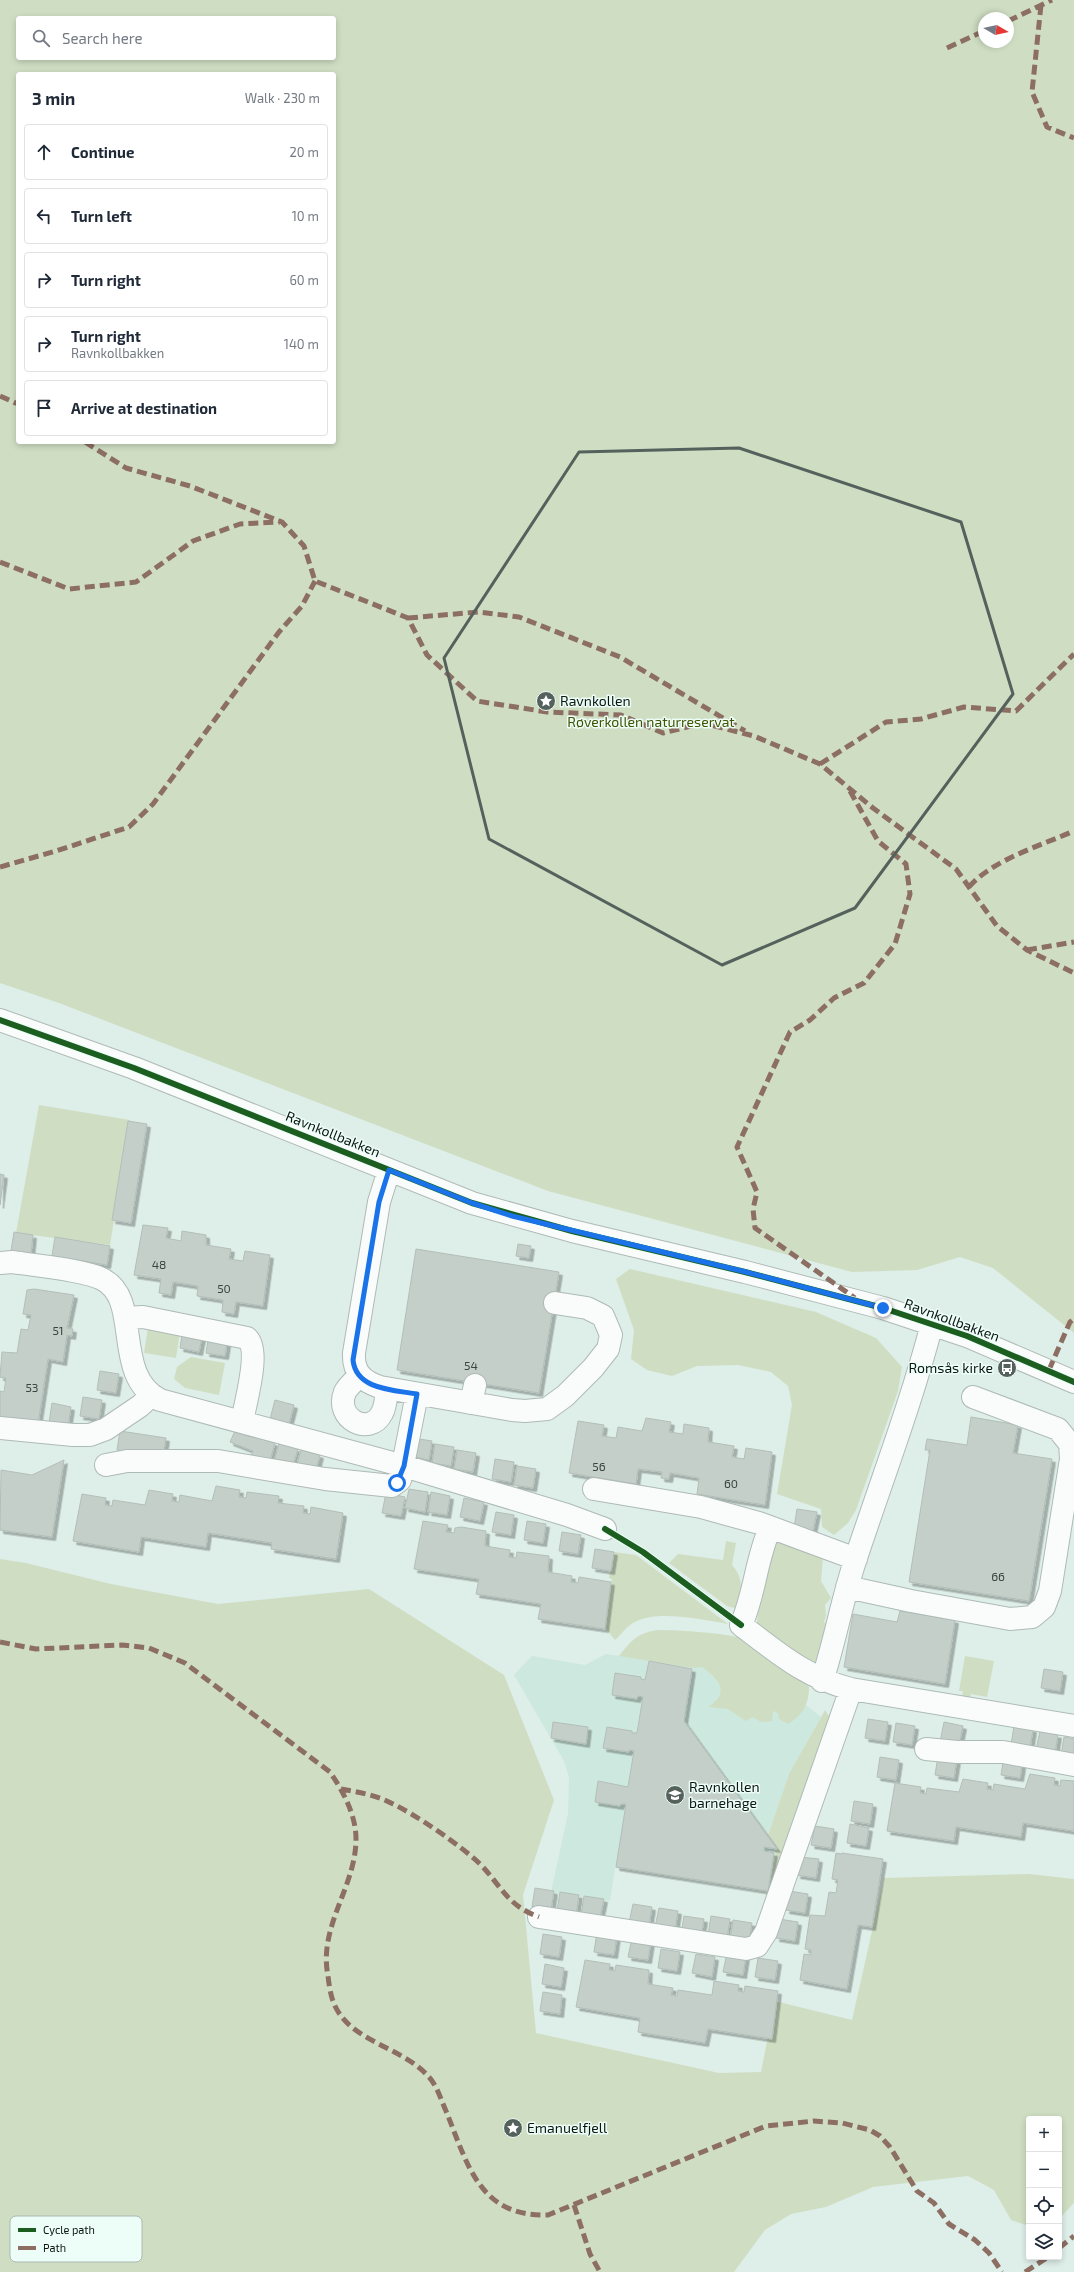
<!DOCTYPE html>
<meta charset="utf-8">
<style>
:root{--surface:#fff;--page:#f6f6f7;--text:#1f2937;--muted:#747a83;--line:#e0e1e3}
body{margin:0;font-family:"Exo 2",sans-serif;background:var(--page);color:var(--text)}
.controls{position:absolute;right:12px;bottom:12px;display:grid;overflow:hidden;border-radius:4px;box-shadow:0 2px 6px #0003}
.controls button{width:36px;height:36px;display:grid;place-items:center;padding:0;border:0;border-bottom:1px solid var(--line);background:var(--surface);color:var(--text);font:20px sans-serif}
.compass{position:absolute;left:978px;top:12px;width:36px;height:36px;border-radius:50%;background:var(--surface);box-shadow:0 2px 6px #0003;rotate:99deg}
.stop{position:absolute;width:12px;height:12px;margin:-9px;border:3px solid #1a73e8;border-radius:50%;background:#fff}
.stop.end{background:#1a73e8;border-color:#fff;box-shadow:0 1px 4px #0008}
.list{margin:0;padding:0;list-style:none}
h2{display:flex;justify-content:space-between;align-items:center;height:52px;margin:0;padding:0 16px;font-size:17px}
h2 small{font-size:13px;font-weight:400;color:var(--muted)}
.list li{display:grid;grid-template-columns:26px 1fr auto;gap:12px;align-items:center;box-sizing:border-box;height:56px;margin:0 8px 8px;padding:0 8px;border:1px solid var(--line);border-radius:4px}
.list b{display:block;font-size:15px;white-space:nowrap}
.list p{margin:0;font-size:13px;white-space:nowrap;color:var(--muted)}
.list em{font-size:13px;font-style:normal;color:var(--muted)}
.icon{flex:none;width:22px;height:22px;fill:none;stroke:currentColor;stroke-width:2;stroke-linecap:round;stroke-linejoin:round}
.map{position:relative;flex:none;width:1074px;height:2272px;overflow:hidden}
.search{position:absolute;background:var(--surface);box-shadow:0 2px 6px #0003;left:16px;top:16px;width:320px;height:44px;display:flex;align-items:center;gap:10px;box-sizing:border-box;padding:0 14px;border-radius:4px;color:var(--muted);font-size:15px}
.panel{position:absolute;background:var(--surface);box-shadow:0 2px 6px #0003;left:16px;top:72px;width:320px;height:372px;border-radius:4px}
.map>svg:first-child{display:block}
</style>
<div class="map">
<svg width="1074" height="2272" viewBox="0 0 1074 2272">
<defs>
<filter id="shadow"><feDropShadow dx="3.5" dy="3.5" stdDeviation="0" flood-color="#0004"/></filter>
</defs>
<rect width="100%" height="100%" fill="#deeee8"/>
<path fill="#cde8de" d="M 606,1654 L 649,1660 L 738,1661 L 764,1672 L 821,1717 L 789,1775 L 768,1834 L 777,1847 L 769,1892 L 615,1868 L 610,1901 L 551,1892 L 568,1814 L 569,1777 L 564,1761 L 514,1675 L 532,1656 L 585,1665 Z"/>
<path fill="#cfdec3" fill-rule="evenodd" d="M 0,0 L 1074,0 L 1074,1333 L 993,1268 L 960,1257 L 917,1270 L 852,1272 L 548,1191 L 59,1003 L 0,983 ZM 18,18 L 334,18 L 334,58 L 18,58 ZM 984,18 L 1008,18 L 1008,42 L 984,42 ZM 18,74 L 334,74 L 334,442 L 18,442 Z
M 39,1105 L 130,1120 L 110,1245 L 16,1233 Z
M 630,1269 L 816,1312 L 876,1338 L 902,1367 L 898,1391 L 856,1510 L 848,1523 L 834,1535 L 822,1527 L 821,1509 L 777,1494 L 792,1405 L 788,1386 L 771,1372 L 738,1365 L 697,1366 L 672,1376 L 647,1370 L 631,1359 L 634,1330 L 616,1279 Z
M 148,1327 L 180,1332 L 176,1358 L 144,1353 Z
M 191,1357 L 225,1363 L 219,1395 L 185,1388 L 174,1379 L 177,1367 Z
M 726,1541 L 736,1543 L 732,1565 C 745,1579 741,1593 737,1609 L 727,1606 L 669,1563 L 678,1554 L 723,1560 Z
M 783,1541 L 823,1558 L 821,1581 L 831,1598 L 825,1605 L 826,1616 L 824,1622 L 832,1630 L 816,1668 L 757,1624 L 758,1604 L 772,1545 Z
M 614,1552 L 636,1555 L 728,1624 C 702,1620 657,1609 633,1623 C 626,1627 621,1635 615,1640 L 603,1625 L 612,1579 L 609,1578 Z
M 0,1559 L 26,1563 L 111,1584 L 218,1604 L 369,1589 L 504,1675 L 554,1800 L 523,1895 L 536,2033 L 719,2073 L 761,2072 L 775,2001 L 852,2020 L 884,1878 L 1029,1874 L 1074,1879 L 1074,2203 L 1059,2219 L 1059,2119 L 1029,2119 L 1029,2226 L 1011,2220 L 994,2190 L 968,2176 L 873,2187 L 826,2207 L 791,2214 L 765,2230 L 734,2272 L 0,2272 Z
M 657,1630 C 677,1630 734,1633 751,1641 C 773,1652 791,1672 809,1687 C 809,1704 803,1715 788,1724 L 779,1719 L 778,1713 L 773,1711 L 772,1721 L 761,1722 L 753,1717 L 746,1721 L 728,1709 L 708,1707 C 731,1693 719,1679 702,1667 L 693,1668 L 619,1656 C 632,1640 636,1634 657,1630 Z
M 965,1656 L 994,1661 L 987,1697 L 971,1694 L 970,1702 L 961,1701 L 963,1691 L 959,1691 Z
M 825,1710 L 832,1721 L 769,1892 L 777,1847 L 768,1835 L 789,1774 Z"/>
<path fill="#c4cfc9" stroke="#b3beb8" filter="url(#shadow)" d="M 128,1121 L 147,1124 L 131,1223 L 112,1220 Z
M 0,1174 L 4,1175 L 0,1205 Z
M 143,1225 L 168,1228 L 166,1238 L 181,1241 L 182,1231 L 206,1235 L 206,1245 L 231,1249 L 229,1259 L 243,1261 L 245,1251 L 270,1255 L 263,1306 L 236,1302 L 234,1314 L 222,1312 L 223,1300 L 197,1296 L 198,1286 L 173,1282 L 171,1295 L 159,1293 L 161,1279 L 134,1275 Z
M 14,1232 L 33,1235 L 31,1254 L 11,1251 Z
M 55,1237 L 110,1246 L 107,1265 L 52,1256 Z
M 518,1244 L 531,1246 L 529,1258 L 516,1256 Z
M 416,1249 L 559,1272 L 539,1393 L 397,1370 Z
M 34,1289 L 74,1295 L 67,1328 L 73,1329 L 72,1336 L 67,1335 L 63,1362 L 48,1359 L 38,1424 L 0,1418 L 0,1391 L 4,1392 L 6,1378 L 0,1377 L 2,1352 L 17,1353 L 21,1329 L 28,1330 L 31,1315 L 23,1314 L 27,1290 Z
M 183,1329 L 203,1332 L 199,1352 L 180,1348 Z
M 209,1334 L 228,1337 L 225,1356 L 206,1353 Z
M 100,1371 L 119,1374 L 116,1393 L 97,1390 Z
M 83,1397 L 102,1400 L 99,1419 L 80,1416 Z
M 275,1400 L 294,1405 L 289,1424 L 270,1419 Z
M 52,1403 L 71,1407 L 68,1426 L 49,1423 Z
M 971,1417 L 1018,1425 L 1013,1453 L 1052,1459 L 1029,1601 L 909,1582 L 930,1450 L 925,1450 L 927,1439 L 967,1445 Z
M 646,1418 L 671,1422 L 669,1432 L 683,1434 L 684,1424 L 709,1428 L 708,1442 L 734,1446 L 732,1457 L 744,1459 L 746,1448 L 772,1452 L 765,1505 L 697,1494 L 699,1478 L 676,1474 L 670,1473 L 669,1479 L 661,1478 L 662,1472 L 638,1469 L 636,1484 L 569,1473 L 578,1421 L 604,1425 L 602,1436 L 616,1438 L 618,1427 L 642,1431 Z
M 120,1431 L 166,1438 L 163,1457 L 117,1450 Z
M 235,1431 L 275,1443 L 270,1461 L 251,1456 L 253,1451 L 230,1442 Z
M 413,1438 L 432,1441 L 429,1460 L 410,1456 Z
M 279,1443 L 298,1449 L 292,1468 L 274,1462 Z
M 435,1444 L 454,1447 L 451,1466 L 432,1463 Z
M 301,1450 L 320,1455 L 315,1474 L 296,1468 Z
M 457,1450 L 476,1453 L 473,1472 L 454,1469 Z
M 495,1459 L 514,1462 L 511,1482 L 492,1479 Z
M 64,1460 L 52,1537 L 0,1530 L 1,1470 L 32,1475 Z
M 517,1466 L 536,1469 L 533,1488 L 514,1485 Z
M 216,1486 L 240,1490 L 239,1497 L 246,1498 L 247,1492 L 279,1496 L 278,1503 L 304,1506 L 303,1513 L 310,1514 L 311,1507 L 343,1513 L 336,1559 L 271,1549 L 272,1543 L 208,1533 L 206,1547 L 141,1537 L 139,1552 L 73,1541 L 82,1494 L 106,1498 L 105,1505 L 112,1506 L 113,1500 L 145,1505 L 149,1490 L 173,1494 L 172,1501 L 179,1502 L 180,1495 L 212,1501 Z
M 409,1489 L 428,1492 L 425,1512 L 405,1508 Z
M 431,1492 L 450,1496 L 447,1515 L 428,1512 Z
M 386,1493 L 405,1497 L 401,1516 L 382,1513 Z
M 464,1498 L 484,1502 L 480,1521 L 460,1517 Z
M 797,1509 L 817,1512 L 813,1531 L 794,1528 Z
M 496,1512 L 514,1515 L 511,1535 L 492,1532 Z
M 423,1521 L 448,1525 L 446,1532 L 454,1533 L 455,1528 L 461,1527 L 486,1531 L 485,1546 L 510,1550 L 509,1557 L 516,1558 L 517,1552 L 549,1556 L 548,1572 L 572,1576 L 571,1582 L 578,1583 L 579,1577 L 611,1582 L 605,1629 L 538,1619 L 541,1604 L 476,1594 L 479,1579 L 414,1569 Z
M 527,1521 L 546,1524 L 543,1543 L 524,1540 Z
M 562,1532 L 581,1535 L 578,1554 L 559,1551 Z
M 595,1549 L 614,1552 L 611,1571 L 592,1568 Z
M 900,1611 L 955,1620 L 945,1684 L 844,1667 L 853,1614 L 897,1622 Z
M 649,1661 L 692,1669 L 684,1721 L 777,1849 L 764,1847 L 764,1851 L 774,1853 L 768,1891 L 616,1867 L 626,1804 L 621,1804 L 620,1806 L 595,1802 L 598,1781 L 628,1787 L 634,1751 L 629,1750 L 629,1752 L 603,1748 L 607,1727 L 632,1731 L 632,1733 L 637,1733 L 643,1697 L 638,1696 L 637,1699 L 612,1695 L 615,1673 L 641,1677 L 641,1679 L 645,1680 Z
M 1044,1669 L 1063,1672 L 1060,1691 L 1041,1688 Z
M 868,1719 L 888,1722 L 885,1741 L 865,1738 Z
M 553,1722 L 588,1727 L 586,1744 L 551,1738 Z
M 944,1722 L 963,1726 L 959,1745 L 940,1742 Z
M 896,1723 L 915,1726 L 912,1745 L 893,1742 Z
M 1014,1726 L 1033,1729 L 1030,1748 L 1011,1745 Z
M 1040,1731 L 1058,1735 L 1055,1753 L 1036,1750 Z
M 1064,1737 L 1074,1739 L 1074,1758 L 1061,1756 Z
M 938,1756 L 957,1759 L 954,1778 L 935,1775 Z
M 1004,1756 L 1023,1759 L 1020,1778 L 1001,1775 Z
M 880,1757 L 899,1760 L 896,1780 L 877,1777 Z
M 1030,1774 L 1055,1778 L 1054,1785 L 1060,1786 L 1061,1780 L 1074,1781 L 1074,1831 L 1023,1823 L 1021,1837 L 956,1827 L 954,1841 L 887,1831 L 895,1783 L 921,1787 L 920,1793 L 926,1794 L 927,1788 L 959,1792 L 963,1779 L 988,1783 L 987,1789 L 993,1790 L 994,1784 L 1025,1789 Z
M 854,1801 L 873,1804 L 870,1824 L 851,1821 Z
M 850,1824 L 869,1828 L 866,1846 L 847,1843 Z
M 815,1826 L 834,1829 L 831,1848 L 811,1845 Z
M 836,1853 L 842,1854 L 842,1853 L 883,1859 L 872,1927 L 858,1925 L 847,1989 L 800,1980 L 804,1954 L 811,1955 L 811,1950 L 805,1949 L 810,1915 L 825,1916 L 829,1892 L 836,1893 L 838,1880 L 832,1879 Z
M 800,1857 L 819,1859 L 816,1878 L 797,1875 Z
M 535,1888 L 554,1891 L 551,1910 L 532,1907 Z
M 789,1891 L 808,1894 L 805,1913 L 786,1910 Z
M 560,1892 L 579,1895 L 576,1915 L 557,1911 Z
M 584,1896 L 604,1899 L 600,1918 L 581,1915 Z
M 633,1904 L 652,1907 L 649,1926 L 629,1923 Z
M 659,1908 L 678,1911 L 675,1930 L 655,1927 Z
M 684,1916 L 704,1919 L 701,1938 L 681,1935 Z
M 711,1916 L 730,1919 L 727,1938 L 708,1935 Z
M 779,1919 L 798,1922 L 795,1941 L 776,1938 Z
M 733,1920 L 752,1923 L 749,1942 L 730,1939 Z
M 597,1932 L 617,1935 L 614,1955 L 594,1952 Z
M 543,1934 L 562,1937 L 559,1957 L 540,1954 Z
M 632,1938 L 651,1941 L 648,1960 L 628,1957 Z
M 661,1949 L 680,1952 L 677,1971 L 658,1968 Z
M 727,1953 L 746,1956 L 743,1975 L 723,1972 Z
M 696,1954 L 715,1957 L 712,1977 L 692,1973 Z
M 758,1958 L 778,1961 L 775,1980 L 755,1977 Z
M 585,1960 L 610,1964 L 609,1970 L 615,1971 L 616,1965 L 649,1970 L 648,1984 L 673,1988 L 671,1995 L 677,1996 L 678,1990 L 712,1995 L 714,1981 L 739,1985 L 738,1991 L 744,1992 L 745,1986 L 778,1991 L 772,2039 L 708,2029 L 705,2043 L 638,2032 L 640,2018 L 576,2007 Z
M 545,1964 L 564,1968 L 561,1987 L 542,1984 Z
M 543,1992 L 562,1995 L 560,2014 L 540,2011 Z"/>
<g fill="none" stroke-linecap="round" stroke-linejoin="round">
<defs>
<path id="minor" d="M 0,1020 L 134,1068 L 472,1203 L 572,1231 L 745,1272 L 883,1308 L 967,1336 L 1074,1382
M 389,1170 L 379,1202 L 354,1353 C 353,1372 362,1381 380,1387 L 512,1410 L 525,1411 L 547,1409 L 565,1396 L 593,1368 L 608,1349 L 611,1335 L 603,1316 L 587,1308 L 555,1303
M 0,1263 L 12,1262 C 34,1265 84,1270 102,1279 C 143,1299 111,1375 160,1400 L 404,1466 L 567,1515 L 605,1529
M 125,1318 L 143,1317 L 247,1338 C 261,1351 245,1403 242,1422
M 359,1375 C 355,1381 348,1386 345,1392 C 334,1419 370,1437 382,1413 C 386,1406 386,1396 387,1389
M 471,1403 L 475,1385
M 0,1428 L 73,1435 L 90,1435 L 106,1429 L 140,1406 L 152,1395
M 106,1465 L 127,1461 L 218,1461 L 325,1479 L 392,1486 L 400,1480 L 401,1475 L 417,1394
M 594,1489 L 701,1507 L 759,1523 L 856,1559
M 770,1528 C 756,1559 755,1594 741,1625 C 778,1653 805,1677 851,1689 L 1074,1726
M 847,1587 L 911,1601 L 1010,1619 L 1032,1617 L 1044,1607 L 1050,1591 L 1071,1459 L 1070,1444 L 1058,1429 L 973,1397
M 822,1681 C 835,1641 842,1600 855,1561 C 881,1482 911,1404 932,1324
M 926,1749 L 957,1752 L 1003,1752 L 1074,1765
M 539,1917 L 746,1949 L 757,1946 L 766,1932 L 851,1689"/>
</defs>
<use href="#minor" stroke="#aebab6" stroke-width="24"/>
<use href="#minor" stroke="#fafcfc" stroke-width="22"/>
<path stroke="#8d6e63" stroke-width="5" stroke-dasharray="10 5" stroke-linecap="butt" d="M 1041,5 L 1032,92 L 1047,127 L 1074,138
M 1008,21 L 1052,0
M 947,48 L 984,31
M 0,396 L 18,404
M 85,442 L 126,468 L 190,486 L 282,522 L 304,546 L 315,581 L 408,618 L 427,655 L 477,701 L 547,712 L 621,715 L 663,733 L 703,723 L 754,736 L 820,764 L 873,808 L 956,869 L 997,926 L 1027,950 L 1074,973
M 0,562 L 69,589 L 136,582 L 193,541 L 240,524 L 280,522
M 408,618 L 478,612 L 519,617 L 620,657 L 745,731
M 820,764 L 886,722 L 921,719 L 964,707 L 1016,711 L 1074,654
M 850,791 L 878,841 L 906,864 L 910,894 L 895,944 L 864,983 L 834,998 L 810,1020 L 790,1032 L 737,1147 L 757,1192 L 753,1209 L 755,1228 L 855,1298
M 0,867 L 56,851 L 129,827 L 153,804 L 279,632 L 302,606 L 315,581
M 969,887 C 992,860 1042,845 1074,831
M 1027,950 L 1074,942
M 1049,1370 L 1070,1322 L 1074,1319
M 0,1642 L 36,1649 L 122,1645 L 149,1648 L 185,1663 L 330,1772 C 343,1791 356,1815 356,1839 C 356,1887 318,1926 328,1976 C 329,1985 331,1998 335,2006 C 352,2042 402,2047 428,2076 C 437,2085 441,2100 446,2111 C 468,2165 479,2217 548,2215 L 766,2126 L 814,2121 L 842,2123 L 870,2130 L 880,2136 L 890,2147 L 917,2191 L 934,2203 L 949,2224 L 975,2240 L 989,2253 L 1002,2272
M 341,1789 C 358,1792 376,1795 391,1803 C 415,1814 460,1845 479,1863 C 502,1886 506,1905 539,1917
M 574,2205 L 590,2254 L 600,2272
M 1059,2248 L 1074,2236
M 1025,2272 L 1048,2257"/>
<defs>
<path id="cycleway" d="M 0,1020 L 134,1068 L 472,1203 L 572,1231 L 745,1272 L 883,1308 L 967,1336 L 1074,1382
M 605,1529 L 643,1552 L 741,1625"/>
</defs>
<use href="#cycleway" stroke="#edfef8" stroke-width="8"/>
<use href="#cycleway" stroke="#1b5e20" stroke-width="6"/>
</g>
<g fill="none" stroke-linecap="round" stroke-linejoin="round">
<path stroke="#1a73e8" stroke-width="5" d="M 397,1483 L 404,1466 L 417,1394 C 394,1390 356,1390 353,1360 L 379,1202 L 389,1170 L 472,1203 L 512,1216 L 746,1272 L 883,1308"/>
</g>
<path fill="none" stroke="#55615c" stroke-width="3" stroke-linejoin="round" d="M 739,448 L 961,522 L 1013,694 L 855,908 L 722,965 L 489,839 L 444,658 L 579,452 Z"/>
<defs>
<symbol id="sight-disc" viewBox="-11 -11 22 22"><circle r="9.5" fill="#55615c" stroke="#edfef8"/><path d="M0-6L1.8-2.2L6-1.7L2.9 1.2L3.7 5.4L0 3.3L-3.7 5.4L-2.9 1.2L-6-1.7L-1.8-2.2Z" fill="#fff"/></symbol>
<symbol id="bus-disc" viewBox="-11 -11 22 22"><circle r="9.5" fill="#55615c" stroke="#edfef8"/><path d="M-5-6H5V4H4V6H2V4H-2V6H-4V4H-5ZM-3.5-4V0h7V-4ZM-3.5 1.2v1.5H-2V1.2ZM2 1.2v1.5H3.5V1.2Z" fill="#fff"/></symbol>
<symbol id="school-disc" viewBox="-11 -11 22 22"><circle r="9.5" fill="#55615c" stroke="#edfef8"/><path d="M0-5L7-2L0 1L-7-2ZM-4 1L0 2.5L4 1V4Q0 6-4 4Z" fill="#fff"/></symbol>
</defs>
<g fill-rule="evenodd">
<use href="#sight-disc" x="535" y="690" width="22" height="22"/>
<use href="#bus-disc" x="996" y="1357" width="22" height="22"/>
<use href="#school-disc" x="664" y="1784" width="22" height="22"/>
<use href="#sight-disc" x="502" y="2117" width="22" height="22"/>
</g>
<g text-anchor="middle" stroke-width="3" stroke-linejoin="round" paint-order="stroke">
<g font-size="12" fill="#39443f">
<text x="159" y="1269">48</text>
<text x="224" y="1293">50</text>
<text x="58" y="1335">51</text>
<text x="471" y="1370">54</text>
<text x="32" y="1392">53</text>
<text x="599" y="1471">56</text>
<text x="731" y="1488">60</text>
<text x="998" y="1581">66</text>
</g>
<g font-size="14" fill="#0b1511" stroke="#edfef8" text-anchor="start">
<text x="560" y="706">Ravnkollen</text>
<text x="993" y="1373" text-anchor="end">Romsås kirke</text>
<text x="689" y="1792">Ravnkollen<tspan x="689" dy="16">barnehage</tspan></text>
<text x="527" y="2133">Emanuelfjell</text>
</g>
<g font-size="14" fill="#415300" stroke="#edfef8">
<text x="651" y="727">Røverkollen naturreservat</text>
</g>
<g font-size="14" fill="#0b1511" stroke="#edfef8">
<text transform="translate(333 1134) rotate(22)" y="5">Ravnkollbakken</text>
<text transform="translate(952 1320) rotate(20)" y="5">Ravnkollbakken</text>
</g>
</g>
<rect x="10" y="2216" width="132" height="46" rx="6" fill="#edfef8" stroke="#a9b8b3" stroke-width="1"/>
<rect x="18" y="2228" width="18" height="4" fill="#1b5e20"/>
<rect x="18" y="2246" width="18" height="4" fill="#8d6e63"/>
<g font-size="11" fill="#0b1511">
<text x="43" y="2234">Cycle path</text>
<text x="43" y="2252">Path</text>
</g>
</svg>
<div class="controls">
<button>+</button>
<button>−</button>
<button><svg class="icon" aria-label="locate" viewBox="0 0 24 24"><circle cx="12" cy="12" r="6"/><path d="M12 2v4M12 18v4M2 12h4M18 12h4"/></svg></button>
<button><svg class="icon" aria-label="layers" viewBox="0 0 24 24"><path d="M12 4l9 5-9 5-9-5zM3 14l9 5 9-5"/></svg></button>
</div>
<svg class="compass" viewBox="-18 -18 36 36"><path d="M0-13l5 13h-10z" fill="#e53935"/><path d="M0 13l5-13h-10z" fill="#747a83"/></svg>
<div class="stop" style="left:397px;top:1483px"></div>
<div class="stop end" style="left:883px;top:1308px"></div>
<div class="search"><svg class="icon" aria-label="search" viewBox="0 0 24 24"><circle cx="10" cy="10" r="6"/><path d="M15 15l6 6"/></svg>Search here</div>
<section class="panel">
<h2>3 min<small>Walk · 230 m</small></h2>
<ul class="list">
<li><svg class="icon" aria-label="ahead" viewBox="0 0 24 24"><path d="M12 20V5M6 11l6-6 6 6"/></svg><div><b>Continue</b></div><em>20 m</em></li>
<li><svg class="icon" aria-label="left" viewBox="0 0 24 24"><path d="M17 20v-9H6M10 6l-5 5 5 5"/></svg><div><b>Turn left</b></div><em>10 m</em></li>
<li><svg class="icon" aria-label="right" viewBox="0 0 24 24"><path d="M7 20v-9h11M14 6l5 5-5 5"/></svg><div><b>Turn right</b></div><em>60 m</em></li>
<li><svg class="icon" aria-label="right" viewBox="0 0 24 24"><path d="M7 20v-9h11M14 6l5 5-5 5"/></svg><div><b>Turn right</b><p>Ravnkollbakken</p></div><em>140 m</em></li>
<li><svg class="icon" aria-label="arrive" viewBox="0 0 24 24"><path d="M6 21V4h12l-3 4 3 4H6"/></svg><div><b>Arrive at destination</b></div></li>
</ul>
</section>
</div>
